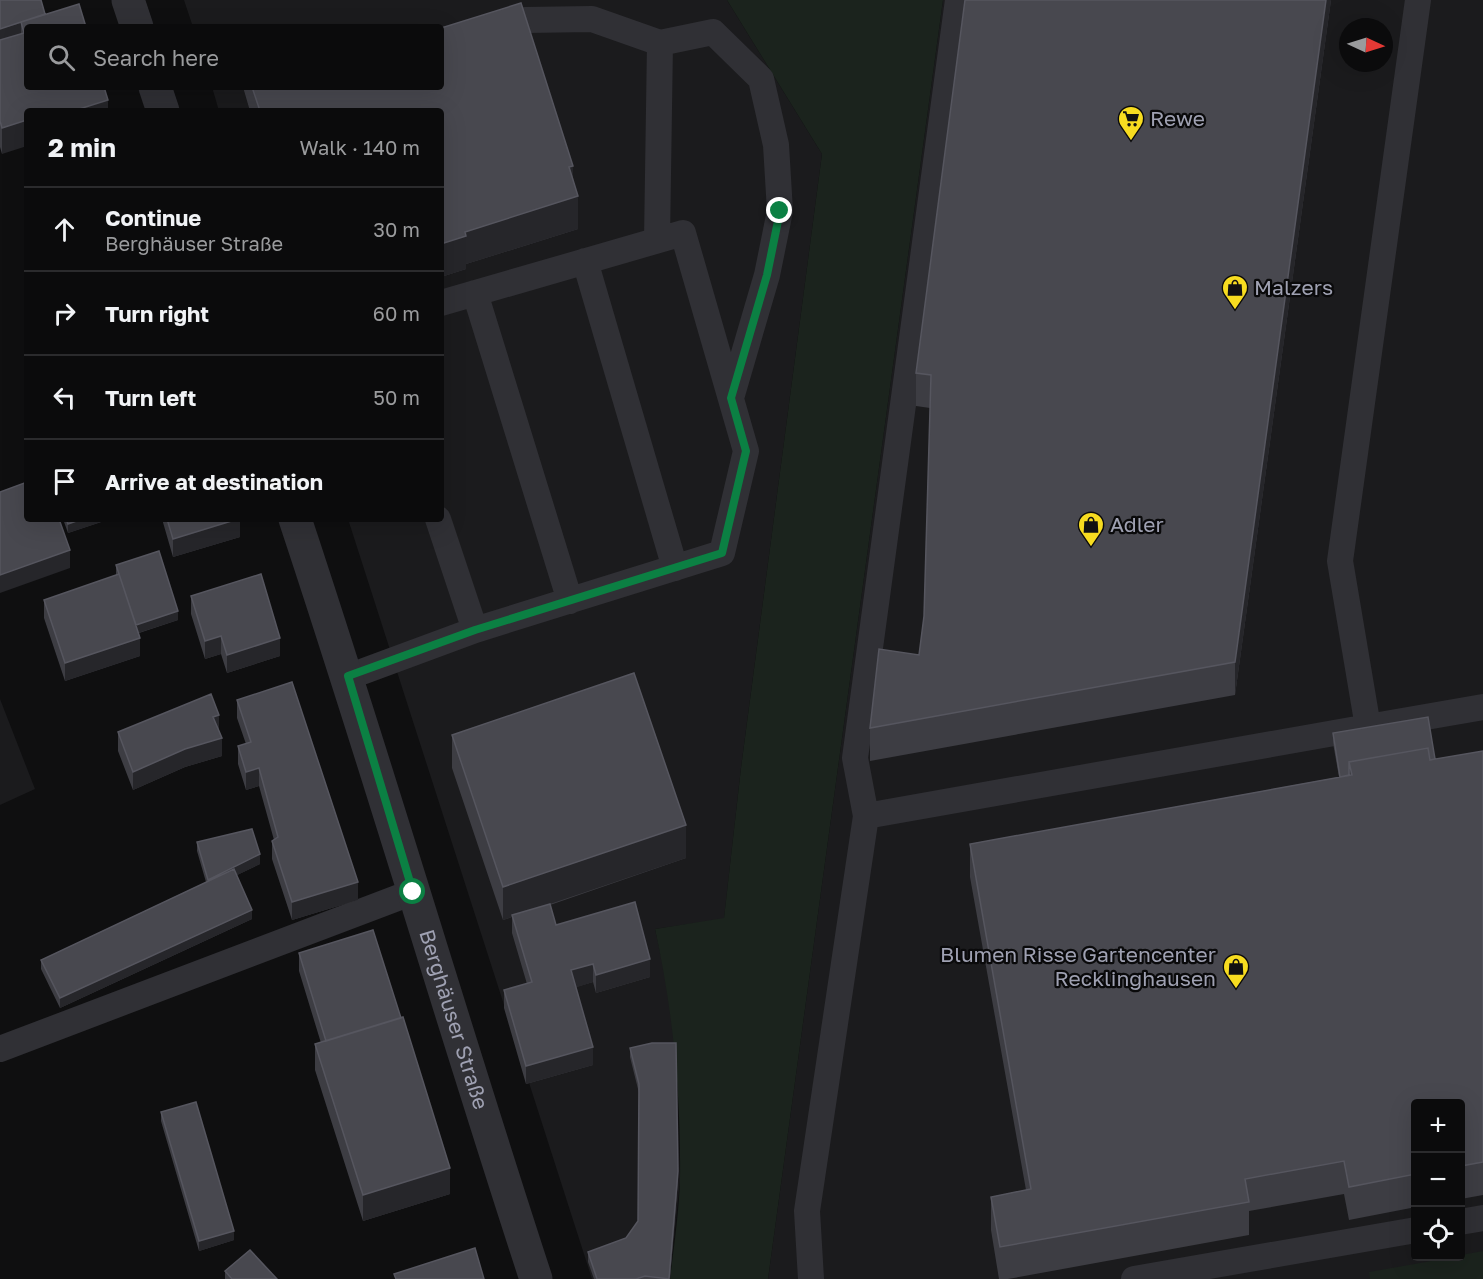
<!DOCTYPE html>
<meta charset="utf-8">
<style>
:root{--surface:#0b0b0c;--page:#19191a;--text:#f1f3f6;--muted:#9a9b9d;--line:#2b2b2d}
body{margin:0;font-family:"Golos Text",sans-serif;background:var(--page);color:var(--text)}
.controls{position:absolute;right:18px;bottom:18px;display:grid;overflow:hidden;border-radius:6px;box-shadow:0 6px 24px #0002}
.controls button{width:54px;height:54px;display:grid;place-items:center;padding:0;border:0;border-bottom:2px solid var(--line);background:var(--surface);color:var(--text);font:30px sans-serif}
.compass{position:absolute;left:1339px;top:18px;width:54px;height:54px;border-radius:50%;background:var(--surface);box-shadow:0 6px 24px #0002;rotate:94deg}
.stop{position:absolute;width:18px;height:18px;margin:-14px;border:4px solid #0b8043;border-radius:50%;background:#fff}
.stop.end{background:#0b8043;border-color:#fff;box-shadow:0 2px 6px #0008}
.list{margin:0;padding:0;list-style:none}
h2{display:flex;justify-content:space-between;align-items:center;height:78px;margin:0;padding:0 24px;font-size:26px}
h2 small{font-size:20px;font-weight:400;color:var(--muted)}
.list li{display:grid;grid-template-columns:39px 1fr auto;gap:18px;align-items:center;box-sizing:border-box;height:84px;padding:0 24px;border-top:2px solid var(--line)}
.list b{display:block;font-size:22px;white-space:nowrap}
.list p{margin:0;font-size:20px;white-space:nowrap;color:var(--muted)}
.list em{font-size:20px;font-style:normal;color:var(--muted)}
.icon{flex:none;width:33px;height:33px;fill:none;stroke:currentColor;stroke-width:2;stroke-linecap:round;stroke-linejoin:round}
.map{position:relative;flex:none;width:1483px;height:1279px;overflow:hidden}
.search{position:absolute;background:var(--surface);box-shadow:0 6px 24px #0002;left:24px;top:24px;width:420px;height:66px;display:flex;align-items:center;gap:15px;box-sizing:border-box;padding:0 21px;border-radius:6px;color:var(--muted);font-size:22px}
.panel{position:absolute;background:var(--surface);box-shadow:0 6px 24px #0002;left:24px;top:108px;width:420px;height:414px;border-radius:6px}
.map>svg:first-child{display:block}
</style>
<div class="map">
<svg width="1483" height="1279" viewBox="0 0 1483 1279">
<rect width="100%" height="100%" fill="#0f0f10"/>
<path fill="#1b1b1d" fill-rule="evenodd" d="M 184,0 L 727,0 L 822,154 L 741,768 L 724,919 L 655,929 L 667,982 L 676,1052 L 680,1180 L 670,1279 L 592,1279 L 348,519 L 441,519 L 441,111 L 219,111 L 212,87 L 441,87 L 441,27 L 193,27 Z
M 943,0 L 1483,0 L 1483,1279 L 768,1279 ZM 1348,27 L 1384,27 L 1384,63 L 1348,63 ZM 1416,1104 L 1460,1104 L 1460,1256 L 1416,1256 Z
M 0,699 L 35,789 L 0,805 Z"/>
<path fill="#1b231d" d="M 727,0 L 943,0 L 768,1279 L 670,1279 C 674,1246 679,1212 680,1179 C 681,1094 673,1011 655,929 L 724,918 L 741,768 L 822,154 Z
M 1483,1251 L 1483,1279 L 1370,1279 L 1369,1272 L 1460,1256 L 1461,1255 Z"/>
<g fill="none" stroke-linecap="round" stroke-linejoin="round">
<path stroke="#303035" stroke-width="26" d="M 441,45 L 525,20 L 592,19 L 660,43
M 657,240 L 660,43 L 713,32 L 761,79 L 776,145 L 780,211 L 767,275 L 731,398
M 585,261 L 675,568
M 475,293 L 570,601
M 438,519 L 475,630
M 348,677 L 475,630 L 722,553 L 746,451 L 683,233 L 441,303
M 1368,727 L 1483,707
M 866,816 L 855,758 L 958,0
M 0,1049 L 413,892
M 1460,1222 L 1483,1218
M 811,1279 L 807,1211 L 866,816 L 1368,727 L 1340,561 L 1418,0
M 1134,1279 L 1416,1230"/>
<g stroke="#303035" stroke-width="33">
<path d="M 128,0 L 137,27"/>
<path d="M 155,87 L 163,111"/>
<path id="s1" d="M 295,519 C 379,771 453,1026 536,1279"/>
</g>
</g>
<path fill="#3d3d43" d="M 0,0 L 45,14 L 108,111 L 27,111 L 2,154 L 0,147 Z
M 1331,0 L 1235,695 L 870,761 L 870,728 L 919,655 L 924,616 L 930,408 L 916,406 L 916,373 Z
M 243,87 L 441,87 L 573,178 L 578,229 L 466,264 L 466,269 L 441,277 L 441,111 L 250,111 Z
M 63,519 L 110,519 L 68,533 Z
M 162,519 L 240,519 L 240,537 L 173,557 Z
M 116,565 L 178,620 L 139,633 L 140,656 L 65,681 L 44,618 L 44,600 L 116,576 Z
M 191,596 L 280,656 L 227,673 L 221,654 L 205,659 L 191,614 Z
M 237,700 L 358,900 L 292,920 L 272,859 L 272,841 L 274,840 L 259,786 L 246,790 L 238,764 L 238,746 L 246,744 L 237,718 Z
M 219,731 L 222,756 L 185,767 L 133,790 L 118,751 L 118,732 Z
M 1333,733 L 1435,759 L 1483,751 L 1483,1195 L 1461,1199 L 1461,1104 L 1416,1104 L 1416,1207 L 1349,1220 L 1344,1194 L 1249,1211 L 1249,1235 L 1008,1279 L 999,1279 L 991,1230 L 991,1197 L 1026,1190 L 970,877 L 970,844 L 1339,777 L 1333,743 Z
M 452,735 L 686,858 L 550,905 L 556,925 L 650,977 L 596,993 L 593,982 L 576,987 L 593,1065 L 526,1084 L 504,1008 L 504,990 L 527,984 L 512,933 L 512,917 L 503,920 L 452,768 Z
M 197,842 L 260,864 L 237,875 L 252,919 L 60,1008 L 41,969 L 41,960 L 206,882 L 197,851 Z
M 299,953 L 450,1194 L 363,1221 L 315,1070 L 315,1044 L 321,1043 L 299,971 Z
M 630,1048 L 678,1181 L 670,1279 L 594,1279 L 588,1262 L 588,1252 L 626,1238 L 638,1221 L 639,1093 L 630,1057 Z
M 161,1112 L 234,1240 L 199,1251 L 161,1121 Z
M 225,1271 L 277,1279 L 225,1279 Z"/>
<path fill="#26262a" d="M 1326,0 L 1331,0 L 1235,695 L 1235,662 Z
M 21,23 L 21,41 L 0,47 L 0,29 Z
M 108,100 L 108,111 L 73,111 Z
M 27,120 L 27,146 L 2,154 L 2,128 Z
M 573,166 L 573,197 L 578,196 L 578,229 L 466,264 L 466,269 L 441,277 L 441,244 L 465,232 L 569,167 Z
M 82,519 L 110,519 L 68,533 L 68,524 Z
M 238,519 L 240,519 L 240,537 L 173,557 L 173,539 Z
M 70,550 L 70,568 L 0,593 L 0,575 Z
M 178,611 L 178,620 L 135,634 L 135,625 Z
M 221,636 L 221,654 L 205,659 L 205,641 Z
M 140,638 L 140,656 L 65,681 L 65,663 Z
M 280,638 L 280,656 L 227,673 L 227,655 Z
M 219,715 L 219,733 L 213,717 Z
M 222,738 L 222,756 L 185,767 L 133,790 L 133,772 L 185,749 Z
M 259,768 L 259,786 L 246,790 L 246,772 Z
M 686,825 L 686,858 L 503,920 L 503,887 Z
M 260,854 L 260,864 L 208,889 L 208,880 Z
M 358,882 L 358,900 L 292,920 L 292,902 Z
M 252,910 L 252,919 L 60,1008 L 60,998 Z
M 650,959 L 650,977 L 596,993 L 596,975 Z
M 593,964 L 593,982 L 571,989 L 571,970 Z
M 593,1047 L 593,1065 L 526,1084 L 526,1066 Z
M 450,1168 L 450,1194 L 363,1221 L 363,1195 Z
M 678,1171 L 670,1279 L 669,1279 Z
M 234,1231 L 234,1240 L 199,1251 L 199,1241 Z"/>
<path fill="#48484f" stroke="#56565f" stroke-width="1.5" d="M 0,0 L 41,0 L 45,14 L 0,29 Z
M 965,0 L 1326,0 L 1235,662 L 870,728 L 879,649 L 919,655 L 924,616 L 931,375 L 916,373 Z
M 521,3 L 573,166 L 569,167 L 578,196 L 465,232 L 466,236 L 441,244 L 441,111 L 260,111 L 252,87 L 441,87 L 441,28 Z
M 79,4 L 86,27 L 27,27 L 27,87 L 104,87 L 108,100 L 73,111 L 45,111 L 44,109 L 39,111 L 27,111 L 27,120 L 2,128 L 0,121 L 0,40 L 24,33 L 21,22 Z
M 27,482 L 27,519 L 59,519 L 70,550 L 0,575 L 0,492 Z
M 66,519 L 82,519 L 68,524 Z
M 167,519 L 238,519 L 173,539 Z
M 159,551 L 178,611 L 136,625 L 116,565 Z
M 119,574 L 140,638 L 65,663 L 44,600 Z
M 261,574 L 280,638 L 227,655 L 221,636 L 205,641 L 191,596 Z
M 634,673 L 686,825 L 503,887 L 452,735 Z
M 292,682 L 358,882 L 292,902 L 272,841 L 278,837 L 259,768 L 246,772 L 238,746 L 251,742 L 237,700 Z
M 211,694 L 219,715 L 213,717 L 222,738 L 185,749 L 133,772 L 118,732 Z
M 1428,717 L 1435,759 L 1430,760 L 1428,748 L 1349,762 L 1349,775 L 1340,777 L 1333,733 Z
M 1428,748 L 1430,760 L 1483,751 L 1483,1162 L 1461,1166 L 1461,1104 L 1416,1104 L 1416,1174 L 1349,1187 L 1344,1161 L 1245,1179 L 1249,1202 L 1000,1247 L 991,1197 L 1031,1189 L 970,844 L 1352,775 L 1349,762 Z
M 252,829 L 260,854 L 208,880 L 197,842 Z
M 234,869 L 252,910 L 60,998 L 41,960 Z
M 635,902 L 650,959 L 596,975 L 593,964 L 571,970 L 593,1047 L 526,1066 L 504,990 L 532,982 L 512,915 L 550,904 L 556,925 Z
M 373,930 L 401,1018 L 326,1041 L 299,953 Z
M 403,1017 L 450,1168 L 363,1195 L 315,1044 Z
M 652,1043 L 676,1043 L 678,1171 L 669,1279 L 645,1276 L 636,1279 L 597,1279 L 588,1252 L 626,1238 L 638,1221 L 639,1084 L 630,1048 Z
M 196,1102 L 234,1231 L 199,1241 L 161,1112 Z
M 475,1248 L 484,1279 L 396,1279 L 394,1274 Z
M 250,1250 L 277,1279 L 232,1279 L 225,1271 Z"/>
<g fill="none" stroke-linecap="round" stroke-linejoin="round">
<path stroke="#0b8043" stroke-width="8" d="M 413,892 L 348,676 L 475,630 L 722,553 L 746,451 L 731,398 L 767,275 L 780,211"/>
</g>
<defs>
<symbol id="supermarket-pin" viewBox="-11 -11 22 30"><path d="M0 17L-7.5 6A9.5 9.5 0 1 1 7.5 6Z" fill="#f7dc20" stroke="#0a0a0b"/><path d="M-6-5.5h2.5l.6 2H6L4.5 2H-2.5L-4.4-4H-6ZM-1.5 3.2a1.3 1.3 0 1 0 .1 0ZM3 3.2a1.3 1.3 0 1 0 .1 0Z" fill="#111"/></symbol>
<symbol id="shop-pin" viewBox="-11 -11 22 30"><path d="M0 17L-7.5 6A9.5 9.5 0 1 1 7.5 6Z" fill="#f7dc20" stroke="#0a0a0b"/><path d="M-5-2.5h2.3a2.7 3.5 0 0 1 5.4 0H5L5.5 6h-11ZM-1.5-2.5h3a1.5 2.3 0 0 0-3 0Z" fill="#111"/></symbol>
</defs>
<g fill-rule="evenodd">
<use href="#supermarket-pin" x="1116" y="104" width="30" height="40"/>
<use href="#shop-pin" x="1220" y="273" width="30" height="40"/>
<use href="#shop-pin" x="1076" y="510" width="30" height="40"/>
<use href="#shop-pin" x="1221" y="952" width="30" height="40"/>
</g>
<g text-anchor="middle" stroke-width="4.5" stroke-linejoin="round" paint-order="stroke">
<g font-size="21" fill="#9fa1b2" stroke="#0a0a0b" text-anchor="start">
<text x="1150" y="126">Rewe</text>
<text x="1254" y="295">Malzers</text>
<text x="1110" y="532">Adler</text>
<text x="1216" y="962" text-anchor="end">Blumen Risse Gartencenter<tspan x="1216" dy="24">Recklinghausen</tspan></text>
</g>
<g font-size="21" fill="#9fa1b2" stroke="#0a0a0b">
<text dy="7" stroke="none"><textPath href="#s1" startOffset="525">Berghäuser Straße</textPath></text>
</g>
</g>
</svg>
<div class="controls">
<button>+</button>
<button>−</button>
<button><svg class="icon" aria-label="locate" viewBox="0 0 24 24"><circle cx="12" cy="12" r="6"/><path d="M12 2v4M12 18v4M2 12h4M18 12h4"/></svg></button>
</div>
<svg class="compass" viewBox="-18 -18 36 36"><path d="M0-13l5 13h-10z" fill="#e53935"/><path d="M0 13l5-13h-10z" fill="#9a9b9d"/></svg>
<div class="stop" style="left:413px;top:892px"></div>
<div class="stop end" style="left:780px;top:211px"></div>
<div class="search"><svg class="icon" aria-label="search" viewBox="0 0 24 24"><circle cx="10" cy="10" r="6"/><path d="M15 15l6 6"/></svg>Search here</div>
<section class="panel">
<h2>2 min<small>Walk · 140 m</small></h2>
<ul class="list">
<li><svg class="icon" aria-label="ahead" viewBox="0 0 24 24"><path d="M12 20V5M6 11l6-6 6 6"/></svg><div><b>Continue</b><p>Berghäuser Straße</p></div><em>30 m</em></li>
<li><svg class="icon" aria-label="right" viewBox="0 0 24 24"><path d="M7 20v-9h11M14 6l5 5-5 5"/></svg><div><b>Turn right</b></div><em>60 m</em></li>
<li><svg class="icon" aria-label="left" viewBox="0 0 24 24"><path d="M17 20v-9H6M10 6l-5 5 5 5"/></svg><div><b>Turn left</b></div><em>50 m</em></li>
<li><svg class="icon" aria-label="arrive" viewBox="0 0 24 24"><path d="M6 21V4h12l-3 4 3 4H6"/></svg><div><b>Arrive at destination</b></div></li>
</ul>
</section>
</div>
